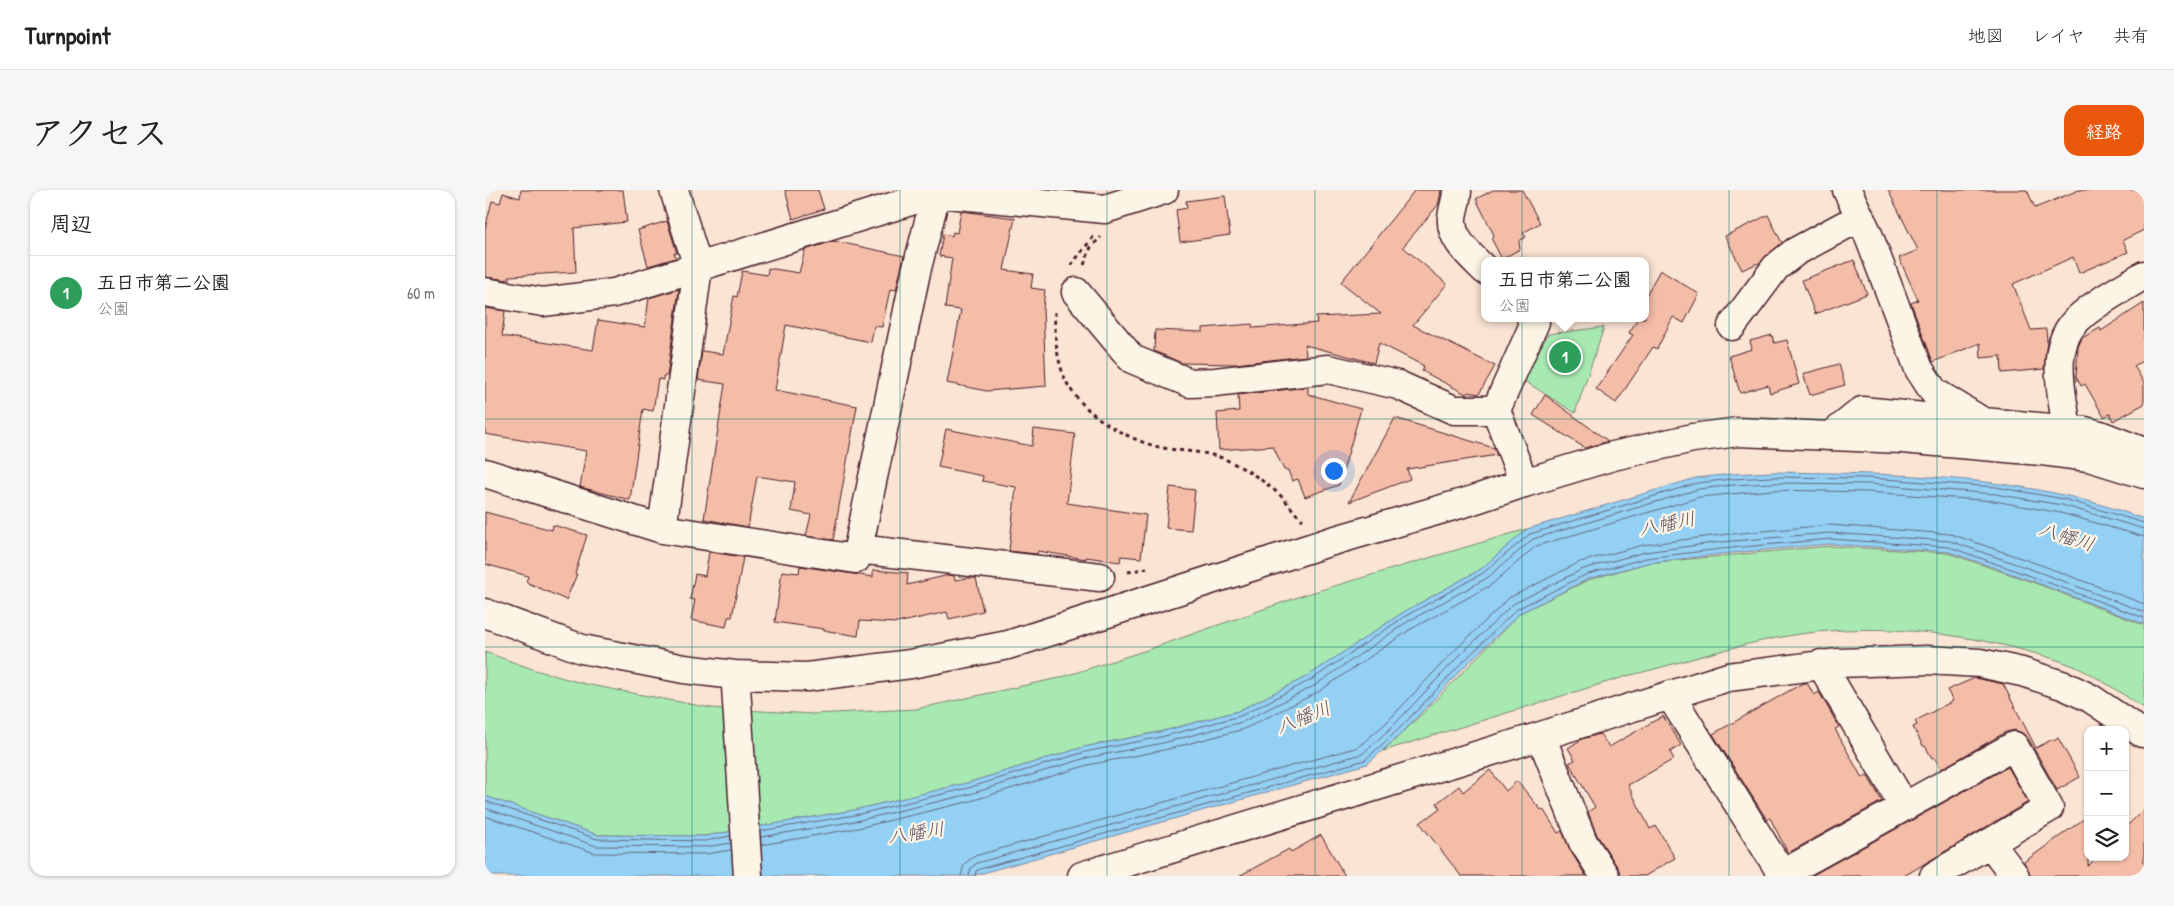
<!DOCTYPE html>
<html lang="ja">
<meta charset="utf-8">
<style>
:root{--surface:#fff;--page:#f6f6f6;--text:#222;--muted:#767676;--line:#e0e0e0;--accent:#ea580c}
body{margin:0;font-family:"Patrick Hand","Klee One",sans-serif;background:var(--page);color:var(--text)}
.controls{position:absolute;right:15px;bottom:15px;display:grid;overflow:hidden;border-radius:10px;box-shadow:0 1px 4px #0004}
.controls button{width:45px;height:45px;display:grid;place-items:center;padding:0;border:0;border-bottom:1px solid var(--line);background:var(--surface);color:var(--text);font:25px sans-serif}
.you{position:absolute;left:848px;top:280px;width:18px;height:18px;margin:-12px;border:4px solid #fff;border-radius:50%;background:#1a73e8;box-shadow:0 0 0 8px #1a73e833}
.badge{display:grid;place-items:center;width:32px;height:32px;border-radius:50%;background:var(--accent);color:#fff;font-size:16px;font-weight:700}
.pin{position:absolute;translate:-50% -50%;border:2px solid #fff;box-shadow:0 1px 5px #0006}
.popup{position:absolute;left:996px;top:67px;width:168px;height:65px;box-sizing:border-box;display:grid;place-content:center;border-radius:10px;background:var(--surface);filter:drop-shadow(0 1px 4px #0005);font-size:16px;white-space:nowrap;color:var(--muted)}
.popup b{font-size:19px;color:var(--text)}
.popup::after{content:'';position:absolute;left:50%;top:100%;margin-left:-10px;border:10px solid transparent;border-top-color:var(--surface)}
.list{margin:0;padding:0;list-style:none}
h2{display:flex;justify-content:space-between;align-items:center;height:65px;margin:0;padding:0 20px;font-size:21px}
h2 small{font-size:16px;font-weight:400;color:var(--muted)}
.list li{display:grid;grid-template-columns:32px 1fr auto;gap:15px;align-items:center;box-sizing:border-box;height:75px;padding:0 20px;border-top:1px solid var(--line)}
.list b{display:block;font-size:19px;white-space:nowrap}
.list p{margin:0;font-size:16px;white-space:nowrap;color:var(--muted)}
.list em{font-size:16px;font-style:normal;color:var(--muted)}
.icon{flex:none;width:28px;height:28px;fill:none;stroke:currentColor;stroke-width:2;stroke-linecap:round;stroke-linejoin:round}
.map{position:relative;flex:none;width:1659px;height:686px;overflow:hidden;border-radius:15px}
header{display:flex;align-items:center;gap:30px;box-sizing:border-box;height:70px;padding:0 25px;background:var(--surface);border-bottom:1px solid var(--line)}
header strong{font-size:24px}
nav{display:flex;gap:28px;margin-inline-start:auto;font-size:18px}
.intro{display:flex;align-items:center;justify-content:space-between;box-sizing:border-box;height:120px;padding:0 30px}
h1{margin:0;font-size:35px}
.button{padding:12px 22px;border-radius:15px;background:var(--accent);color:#fff;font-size:18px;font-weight:700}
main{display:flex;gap:30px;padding:0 30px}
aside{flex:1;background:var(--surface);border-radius:15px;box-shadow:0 1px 4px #0004}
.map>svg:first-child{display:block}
</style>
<header>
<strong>Turnpoint</strong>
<nav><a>地図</a><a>レイヤ</a><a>共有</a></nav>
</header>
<div class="intro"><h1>アクセス</h1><a class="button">経路</a></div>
<main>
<aside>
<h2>周辺<small></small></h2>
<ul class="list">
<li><span class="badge" style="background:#2e9e5b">1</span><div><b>五日市第二公園</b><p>公園</p></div><em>60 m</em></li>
</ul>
</aside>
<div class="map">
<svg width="1659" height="686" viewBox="0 0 1659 686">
<rect width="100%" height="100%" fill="#fae4d3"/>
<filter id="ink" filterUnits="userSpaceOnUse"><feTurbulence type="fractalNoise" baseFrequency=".02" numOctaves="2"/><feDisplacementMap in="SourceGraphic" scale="10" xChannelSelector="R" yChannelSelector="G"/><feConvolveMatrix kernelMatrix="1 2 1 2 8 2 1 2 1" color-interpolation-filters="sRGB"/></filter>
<g filter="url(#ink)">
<path fill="#a8e9b2" stroke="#79846e" d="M 1119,137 L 1090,223 L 1038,190 L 1063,144 Z
M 1042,339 L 996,379 L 917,423 L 823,486 L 753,521 L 678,541 L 599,557 L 482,593 L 369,620 L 220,646 L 113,645 L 0,606 L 0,462 L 50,480 L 100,494 L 226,518 L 328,524 L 431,519 L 574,488 L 662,460 L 819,405 Z
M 1345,356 L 1463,363 L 1550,393 L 1659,435 L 1659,518 C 1637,504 1615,488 1591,477 C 1570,468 1548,463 1526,457 C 1455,440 1380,434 1308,445 C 1251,454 1197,473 1142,486 L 898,561 L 943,518 L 1035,423 L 1103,390 L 1162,373 Z"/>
<path fill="#93d0f4" stroke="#7689a4" d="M 1287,282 C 1412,284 1541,284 1659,329 L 1659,434 L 1550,392 L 1464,362 L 1345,354 L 1237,364 L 1162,373 L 1103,389 L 1035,423 L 980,476 L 915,545 L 882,574 L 487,686 L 0,686 L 0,606 L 113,645 L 220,646 L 369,620 L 482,593 L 599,557 L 675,542 L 753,521 L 823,486 L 917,423 L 996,379 L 1042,339 L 1211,288 L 1247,284 Z"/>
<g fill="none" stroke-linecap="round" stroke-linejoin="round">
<path stroke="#67667b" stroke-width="1" d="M 0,611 L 112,649 L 220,651 L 245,646
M 0,618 L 111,656 L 221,657 L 246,653
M 0,626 L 110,663 L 221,664 L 246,660
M 275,641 L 370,625 L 483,598 L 600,562 L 676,547 L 755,526 L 826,490 L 919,427 L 998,383 L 1045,344 L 1212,293 L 1247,289 L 1287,287 L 1385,288 L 1511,297 L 1579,309 L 1659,333
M 276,647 L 371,631 L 485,604 L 601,568 L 678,553 L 757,532 L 829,496 L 922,432 L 1002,388 L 1048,349 L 1214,299 L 1248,295 L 1287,293 L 1384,294 L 1510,304 L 1577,315 L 1659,339
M 276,655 L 373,638 L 486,611 L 603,575 L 679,560 L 759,539 L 833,502 L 926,439 L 1006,395 L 1051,356 L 1215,307 L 1287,300 L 1384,302 L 1509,311 L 1576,323 L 1659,347
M 476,686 L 479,674 L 490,666 L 873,557 L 902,532 L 967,463 L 1024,408 L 1095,372 L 1158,355 L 1235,345 L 1344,335 L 1466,344 L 1556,375 L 1659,414
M 484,686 L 486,678 L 492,673 L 877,564 L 907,537 L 972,468 L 1028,414 L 1098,379 L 1160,362 L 1236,352 L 1344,343 L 1465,351 L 1554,382 L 1659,422
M 490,686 L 491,681 L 495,679 L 880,570 L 912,541 L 977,473 L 1032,419 L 1100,385 L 1161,368 L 1236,359 L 1345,349 L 1464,357 L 1551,388 L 1659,428"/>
</g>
<path fill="#f4bda8" stroke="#4a1f2b" d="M 36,0 L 138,0 L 142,32 L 89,38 L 91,82 L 24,86 L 24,90 L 0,87 L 0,39 L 7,11 L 15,13 L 18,3 L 35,8 Z
M 300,0 L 333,0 L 339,19 L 308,29 Z
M 930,0 L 956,0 L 955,7 L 953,15 L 918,57 L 962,94 L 928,135 L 1010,176 L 994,204 L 983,202 L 981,204 L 937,181 L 939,176 L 894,153 L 889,173 L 820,155 L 821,166 L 750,174 L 697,173 L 669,161 L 670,140 L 718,142 L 718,138 L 767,134 L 768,138 L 832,133 L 831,127 L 896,124 L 856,92 Z
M 1008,0 L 1037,0 L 1055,33 L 1038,43 L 1041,47 L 1034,51 L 1035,59 L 1017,69 L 1006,48 L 1009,45 L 991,9 Z
M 1403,0 L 1542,0 L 1550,18 L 1594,0 L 1659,0 L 1659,40 L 1638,50 L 1643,62 L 1594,83 L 1588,67 L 1528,94 L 1546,140 L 1561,139 L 1562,151 L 1559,179 L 1517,183 L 1516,166 L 1496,168 L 1495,153 L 1448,172 L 1426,113 L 1433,110 L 1414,68 L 1433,60 Z
M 740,6 L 745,45 L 695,52 L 691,20 L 702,18 L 701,11 Z
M 476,21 L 530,28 L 519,80 L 548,84 L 546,98 L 560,100 L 558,119 L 561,196 L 502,201 L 462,193 L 476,120 L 460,118 L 467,68 L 454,66 L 458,44 L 467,46 L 468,42 L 472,43 Z
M 1283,25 L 1297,53 L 1276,72 L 1257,80 L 1240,46 Z
M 182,31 L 192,63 L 189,63 L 191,68 L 163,76 L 153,40 Z
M 349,51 L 419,66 L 411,100 L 405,99 L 397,137 L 389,136 L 386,152 L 301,135 L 290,200 L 372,216 L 348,350 L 321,346 L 326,325 L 306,321 L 310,292 L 272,286 L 263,337 L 219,329 L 240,194 L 213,190 L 217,161 L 238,164 L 249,106 L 252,107 L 257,81 L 282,85 L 283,78 L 314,83 L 320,60 Z
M 1369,70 L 1382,104 L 1330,124 L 1317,90 Z
M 1175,80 L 1214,104 L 1199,133 L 1188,127 L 1172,159 L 1168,157 L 1131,213 L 1111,199 L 1148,145 L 1144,143 L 1153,128 L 1160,128 L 1160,107 Z
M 194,99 L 182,186 L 178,186 L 178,190 L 173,189 L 168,221 L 158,219 L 145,310 L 95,297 L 101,261 L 0,244 L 0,118 L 20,121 L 17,146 L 108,160 L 113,130 L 160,137 L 164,108 Z
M 1659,113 L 1659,170 L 1649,176 L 1659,193 L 1659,214 L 1628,231 L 1625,224 L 1619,227 L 1600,194 L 1596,196 L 1591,187 L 1593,157 L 1597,148 L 1615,138 L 1616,141 Z
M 1287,145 L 1289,153 L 1302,150 L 1314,194 L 1285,203 L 1283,195 L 1255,203 L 1244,166 L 1267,159 L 1265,151 Z
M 1354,174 L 1360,195 L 1325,205 L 1318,184 Z
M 823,197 L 823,204 L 876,219 L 854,295 L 820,307 L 813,289 L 807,291 L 803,280 L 799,280 L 788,256 L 734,260 L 732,223 L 754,221 L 753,205 Z
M 1060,205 L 1123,251 L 1100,258 L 1048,225 Z
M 910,228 L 1009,258 L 1012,265 L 922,279 L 925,289 L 864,312 Z
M 461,239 L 547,256 L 549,239 L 590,244 L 582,313 L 661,325 L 656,368 L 636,366 L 635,372 L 601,367 L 601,369 L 553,361 L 552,364 L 524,361 L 531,297 L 497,291 L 498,286 L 453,277 Z
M 685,297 L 710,300 L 706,340 L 681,338 Z
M 0,322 L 67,340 L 68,335 L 102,345 L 90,384 L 92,384 L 81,410 L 41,392 L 43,386 L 0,374 Z
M 224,362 L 258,367 L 247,427 L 243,427 L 241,437 L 206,430 L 210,410 L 205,409 L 210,384 L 220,386 Z
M 315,376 L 388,387 L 388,380 L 423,383 L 422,395 L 464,385 L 469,386 L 470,390 L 483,388 L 491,388 L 498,421 L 464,429 L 462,422 L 412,433 L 375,431 L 373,446 L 338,440 L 339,439 L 290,432 L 297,381 L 314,383 Z
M 1490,488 L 1518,494 L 1551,558 L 1568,549 L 1569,551 L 1573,548 L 1595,587 L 1572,600 L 1543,548 L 1537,543 L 1530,540 L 1521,542 L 1456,579 L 1449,567 L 1447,568 L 1440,556 L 1438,556 L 1428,537 L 1432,535 L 1430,531 L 1468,511 L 1462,500 Z
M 1318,493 L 1322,493 L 1329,505 L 1334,502 L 1354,537 L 1350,539 L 1377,588 L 1382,585 L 1397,611 L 1303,663 L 1285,628 L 1282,630 L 1228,544 Z
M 1178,526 L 1196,555 L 1185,562 L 1189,569 L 1143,595 L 1165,639 L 1171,636 L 1190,668 L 1160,686 L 1136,686 L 1133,678 L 1112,645 L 1103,622 L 1110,617 L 1084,573 L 1090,570 L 1083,558 L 1097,549 L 1115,544 L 1124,557 Z
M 1523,577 L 1543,612 L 1419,686 L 1326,686 Z
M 1005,580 L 1021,601 L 1032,591 L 1056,620 L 1058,619 L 1073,643 L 1077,641 L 1085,660 L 1101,686 L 976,686 L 935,633 L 955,618 L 952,613 L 974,596 L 978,602 Z
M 1659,619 L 1659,686 L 1545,686 L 1539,672 L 1603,626 L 1603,676 L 1612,667 L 1640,667 L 1640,638 Z
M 836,645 L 860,686 L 754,686 L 804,659 L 806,662 Z"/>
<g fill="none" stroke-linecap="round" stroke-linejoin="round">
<defs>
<path id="street" d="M 972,0 C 972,10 968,18 967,28 C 965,49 986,66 1000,80
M 1362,0 L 1383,44 L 1434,179 L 1449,202 L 1498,232 L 1600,241 L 1615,245 L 1659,262
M 0,102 L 58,112 L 129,103 L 452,3 L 620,19 L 679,0
M 591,102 L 647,169 L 705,193 L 730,192 L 843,179 L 913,195 L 969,220 L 1011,220
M 1247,136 L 1291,77 L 1310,62 L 1375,27
M 1582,239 C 1577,203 1563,155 1594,128 C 1609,113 1640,97 1659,85
M 1346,246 L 1377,221 L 1492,232
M 0,283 L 177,339 L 371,369 L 373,359 L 615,387
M 1039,293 L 1011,220 L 1050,132 L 1046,128
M 177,339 L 213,77 L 189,0
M 373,359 L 431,82 L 452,0
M 1336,474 L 1419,616
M 1185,505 L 1297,684
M 1056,546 L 1098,652 L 1120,686
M 1505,653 L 1530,686
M 597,686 L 1056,546 L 1243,487 L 1353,473 L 1442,470 L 1495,473 L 1537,482 L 1580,496 L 1605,508 L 1657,543
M 1294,686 L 1529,556 L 1564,618 L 1449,686"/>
<path id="secondary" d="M 0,423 L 97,459 L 199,479 L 250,485 L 322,487 L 426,474 L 523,455 L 844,352 L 985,311 L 1039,293 L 1128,266 L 1208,248 L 1253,242 L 1417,249 L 1557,261 L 1604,267 L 1659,284
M 251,496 L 263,686"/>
</defs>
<use href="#street" stroke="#4a1f2b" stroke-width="31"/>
<use href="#secondary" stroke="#4a1f2b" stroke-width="31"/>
<path stroke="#4a1f2b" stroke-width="3" stroke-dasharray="4 4" stroke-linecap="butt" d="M 586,75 L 609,46
M 599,75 L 606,57 L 616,47
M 570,122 C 569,145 572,173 582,193 C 598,223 637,247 670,256 C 691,262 716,260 737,268 C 759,277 783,293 800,310 C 806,317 811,325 818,330
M 643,382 L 662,378"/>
<use href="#street" stroke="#fcf5e5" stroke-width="28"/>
<use href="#secondary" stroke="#fcf5e5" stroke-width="28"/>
</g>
</g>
<path fill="none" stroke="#0f766e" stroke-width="1" stroke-opacity="0.55" d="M 207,0 L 207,686M 415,0 L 415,686M 622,0 L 622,686M 830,0 L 830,686M 1037,0 L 1037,686M 1244,0 L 1244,686M 1452,0 L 1452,686M 0,229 L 1659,229M 0,457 L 1659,457"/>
<g text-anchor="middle" stroke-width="4.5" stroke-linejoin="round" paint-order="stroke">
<g font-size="19" font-style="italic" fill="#605467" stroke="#fcf5e5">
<text transform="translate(1182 333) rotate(-11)" y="7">八幡川</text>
<text transform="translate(1582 346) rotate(18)" y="7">八幡川</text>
<text transform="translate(818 527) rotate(-22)" y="7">八幡川</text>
<text transform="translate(431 642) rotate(-8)" y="7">八幡川</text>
</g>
</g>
</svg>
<div class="controls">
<button>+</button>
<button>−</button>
<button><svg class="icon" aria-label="layers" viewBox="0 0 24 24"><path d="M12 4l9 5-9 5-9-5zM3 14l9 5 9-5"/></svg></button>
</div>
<div class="you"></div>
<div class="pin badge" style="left:1080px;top:167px;background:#2e9e5b">1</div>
<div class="popup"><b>五日市第二公園</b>公園</div>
</div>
</main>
